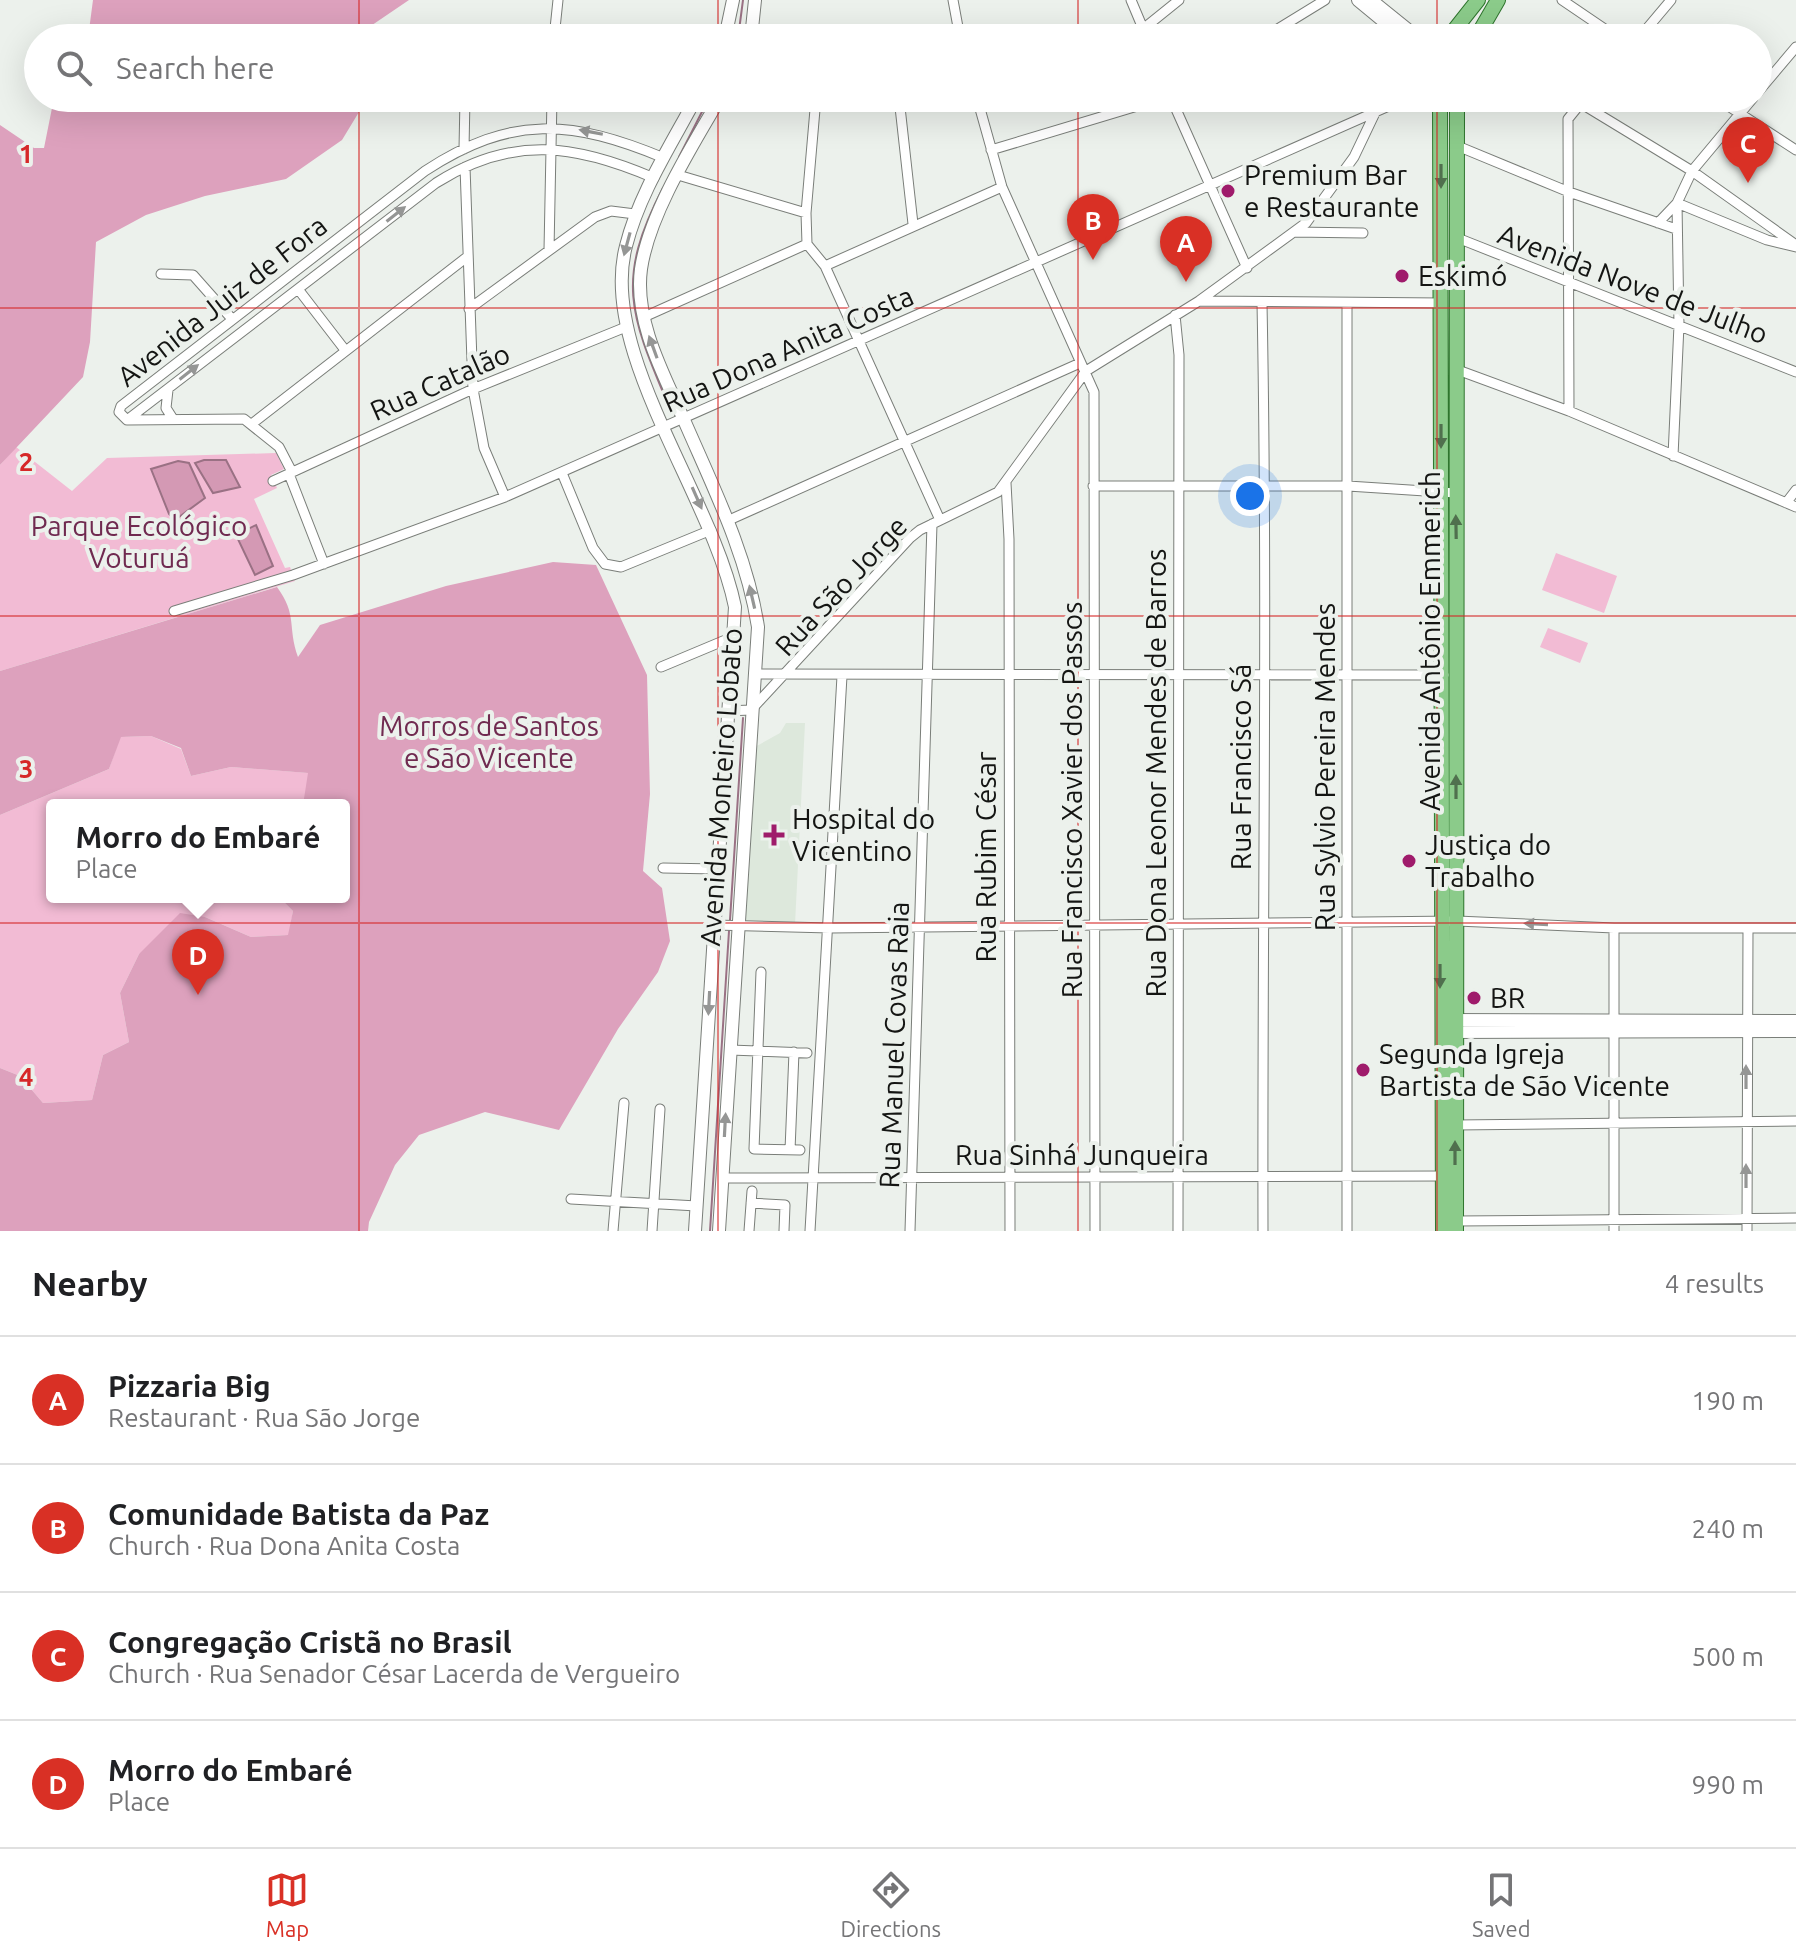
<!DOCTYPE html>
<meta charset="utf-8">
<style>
:root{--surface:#fff;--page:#f6f6f6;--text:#202124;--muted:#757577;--line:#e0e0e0;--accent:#d93025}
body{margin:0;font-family:Ubuntu,sans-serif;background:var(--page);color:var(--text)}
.you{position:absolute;left:1250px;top:496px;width:28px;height:28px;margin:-20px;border:6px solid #fff;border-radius:50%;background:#1a73e8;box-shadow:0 0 0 12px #1a73e833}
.badge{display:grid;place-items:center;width:52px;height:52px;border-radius:50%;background:var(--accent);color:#fff;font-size:26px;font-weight:700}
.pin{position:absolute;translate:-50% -66px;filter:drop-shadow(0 2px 4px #0008)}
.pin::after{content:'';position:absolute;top:42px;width:28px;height:24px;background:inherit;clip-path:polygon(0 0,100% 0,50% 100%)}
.popup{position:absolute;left:46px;top:799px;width:304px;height:104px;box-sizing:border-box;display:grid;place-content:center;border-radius:8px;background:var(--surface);filter:drop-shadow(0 2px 6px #0005);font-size:26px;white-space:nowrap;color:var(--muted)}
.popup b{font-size:30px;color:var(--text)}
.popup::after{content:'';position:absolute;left:50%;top:100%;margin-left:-16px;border:16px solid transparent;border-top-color:var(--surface)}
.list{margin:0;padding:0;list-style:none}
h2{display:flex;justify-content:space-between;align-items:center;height:104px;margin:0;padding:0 32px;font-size:34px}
h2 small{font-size:26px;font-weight:400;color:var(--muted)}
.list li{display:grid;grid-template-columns:52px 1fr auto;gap:24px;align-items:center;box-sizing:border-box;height:128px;padding:0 32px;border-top:2px solid var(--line)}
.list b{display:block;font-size:30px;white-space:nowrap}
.list p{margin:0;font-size:26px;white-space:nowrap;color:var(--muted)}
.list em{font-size:26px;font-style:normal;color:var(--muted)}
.icon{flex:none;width:44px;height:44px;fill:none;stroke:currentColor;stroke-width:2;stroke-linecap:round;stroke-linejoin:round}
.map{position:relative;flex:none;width:1796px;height:1231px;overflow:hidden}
.search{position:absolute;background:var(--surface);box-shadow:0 8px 32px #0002;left:24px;right:24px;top:24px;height:88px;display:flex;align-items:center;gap:20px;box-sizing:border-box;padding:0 28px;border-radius:44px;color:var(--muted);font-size:30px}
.sheet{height:616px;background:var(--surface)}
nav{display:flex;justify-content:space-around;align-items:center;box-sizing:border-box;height:112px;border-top:2px solid var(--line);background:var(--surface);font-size:22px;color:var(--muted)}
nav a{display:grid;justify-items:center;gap:4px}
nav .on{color:var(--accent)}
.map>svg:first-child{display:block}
</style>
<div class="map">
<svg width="1796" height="1231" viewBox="0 0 1796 1231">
<rect width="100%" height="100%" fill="#ecf1ec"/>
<path fill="#dde8dc" d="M 786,723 L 805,723 L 795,925 L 742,923 L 755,747 L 780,733 Z"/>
<path fill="#f2bbd4" d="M 16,447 L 72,491 L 107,458 L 276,453 L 284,469 L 271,475 L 277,488 L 254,499 L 285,568 L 290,567 L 295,581 L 0,671 L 0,465 Z
M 1556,553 L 1617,576 L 1604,613 L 1542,590 Z
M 1548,628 L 1588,643 L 1580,663 L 1540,647 Z
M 151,736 L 181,749 L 191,776 L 231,767 L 309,773 L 305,802 L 52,805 L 52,897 L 279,897 L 293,911 L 289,935 L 251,937 L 205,917 L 139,954 L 120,993 L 129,1042 L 103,1055 L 92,1100 L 43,1103 L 20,1076 L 0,1068 L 0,815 L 109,769 L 120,737 Z"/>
<path fill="#dda1bd" d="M 93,0 L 409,0 L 353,38 L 88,38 Z
M 54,98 L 356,98 L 359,112 L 342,140 L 286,179 L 205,196 L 146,215 L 96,242 L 90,342 L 83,377 L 0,465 L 0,125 L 34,148 L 44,148 Z
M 553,562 L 596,565 L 647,675 L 650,794 L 643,871 L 662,888 L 670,941 L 658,972 L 618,1029 L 559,1130 L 485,1112 L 419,1135 L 395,1165 L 369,1222 L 368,1231 L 0,1231 L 0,1068 L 20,1076 L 43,1103 L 92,1100 L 103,1055 L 129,1042 L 120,993 L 139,954 L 180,913 L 205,917 L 251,937 L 288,935 L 293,911 L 279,897 L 344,897 L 344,805 L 303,805 L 308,773 L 231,767 L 191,776 L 181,748 L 151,736 L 121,737 L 109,769 L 0,815 L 0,671 L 277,587 C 298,616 287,626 298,657 L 320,625 L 446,586 Z"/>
<path fill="#d499b4" stroke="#9a7184" stroke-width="2" d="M 204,460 L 226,460 L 240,487 L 213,493 L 195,463 Z
M 178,461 L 189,463 L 205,498 L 175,520 L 169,514 L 151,469 Z
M 256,525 L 273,566 L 255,575 L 236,535 Z"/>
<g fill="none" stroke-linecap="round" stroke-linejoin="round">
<path stroke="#9a7184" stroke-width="2" d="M 738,38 L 743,0
M 679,157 L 709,98
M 663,188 C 614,282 631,316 670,409
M 730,920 L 743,718
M 710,1231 L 729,931"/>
<defs>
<path id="street" d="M 953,0 L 960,38
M 1131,0 L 1147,38
M 1562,0 L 1618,38
M 554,38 L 558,0
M 1030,38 L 1143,29 L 1179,0
M 1263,38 L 1325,0
M 1639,38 L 1671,0
M 1758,92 L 1796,47
M 816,98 L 806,213 L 807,244 L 825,266 L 940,520
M 899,98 L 913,224
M 977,98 L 1002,187 L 1094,392 L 1095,1231
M 1171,98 L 1247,268
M 1572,98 L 1692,171 L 1796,245
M 1716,98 L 1796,150
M 1455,145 L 1569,192 L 1676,229
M 464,149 L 465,98
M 991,150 L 1164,98
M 465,167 L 473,389 L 484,448 L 505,497
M 678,175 L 806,213
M 1658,223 L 1677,203 L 1767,240 L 1796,247
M 1294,232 L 1363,233
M 1455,237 L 1796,372
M 549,250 L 552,98
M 825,266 L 1002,187
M 161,274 L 193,275 L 232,319
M 298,289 L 345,350
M 1199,301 L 1441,303
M 1262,303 C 1268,612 1262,922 1263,1231
M 1347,304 L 1347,1231
M 469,309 L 595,217 L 611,211 L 635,214
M 1175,315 L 1179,355 L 1178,1231
M 644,317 L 807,244
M 1455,369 L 1569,411 L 1796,507
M 168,390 L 166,408 L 173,419
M 1569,411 L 1568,119 L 1585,98
M 127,420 L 119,412 L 121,406 L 425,171 C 512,114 572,120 664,158
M 127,420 L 436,183 C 512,135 575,144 654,178
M 127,420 L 244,419 L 279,447 L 292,472
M 253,423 L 467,257
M 1673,456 L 1679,325 L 1677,203 L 1692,171 L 1753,98
M 562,473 L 593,548 L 605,564 L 621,567 L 711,530
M 289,474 L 324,564
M 273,481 L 473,389 L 626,327
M 1006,483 L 1009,539 L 1010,1231
M 1093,486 L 1348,486 L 1456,493
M 1786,503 L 1796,490
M 727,521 L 1080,363
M 174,611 L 293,575 L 505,497 L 1407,98
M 661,667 L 735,636
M 754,674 L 1444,675
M 726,711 L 751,710 L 910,538 L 920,530 L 998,492 L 1086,371 L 1199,301 L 1306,223 L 1354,157 L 1375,113
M 663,868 L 717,869
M 714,925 L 830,928 L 1457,921 L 1614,928 L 1796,928
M 761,972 L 754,1149 L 800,1150
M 730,1050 L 807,1053
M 1455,1125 L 1796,1121
M 790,1150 L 794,1052
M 722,1178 L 1442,1176
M 571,1199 L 697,1206
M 751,1203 L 785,1205 L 784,1231
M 1456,1221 L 1796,1218
M 613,1231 L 624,1103
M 652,1231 L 660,1109
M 749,1231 L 752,1191
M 810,1231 L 842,676
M 910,1231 L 932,524
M 1614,1231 L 1614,928
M 1747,1231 L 1748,928"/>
<path id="secondary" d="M 1358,0 L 1404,38
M 1371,0 L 1418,38
M 725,38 L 733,0
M 751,38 L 755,0
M 1447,1020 L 1796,1021
M 1448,1032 L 1796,1031
M 695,1231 L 735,607 C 713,497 598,352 626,246 C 639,194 671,145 696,98
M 719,1231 L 758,627 C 747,554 713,487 684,420 C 664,375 634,321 641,269 C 649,214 692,146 720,98"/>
<path id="primary" d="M 1448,38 L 1478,0
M 1476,38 L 1498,0
M 1440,98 L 1443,1231
M 1456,1231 L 1457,98"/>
</defs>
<use href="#street" stroke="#7a7e79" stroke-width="11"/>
<use href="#secondary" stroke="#7a7e79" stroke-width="14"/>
<use href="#primary" stroke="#2f752e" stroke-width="16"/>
<use href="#street" stroke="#fff" stroke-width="9"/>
<use href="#secondary" stroke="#fff" stroke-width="12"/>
<use href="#primary" stroke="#8bcb8a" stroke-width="14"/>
</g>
<defs><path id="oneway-solid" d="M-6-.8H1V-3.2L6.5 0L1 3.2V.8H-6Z" transform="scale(2)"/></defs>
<g fill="#959695">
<use href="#oneway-solid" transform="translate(591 132) rotate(-169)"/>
<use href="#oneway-solid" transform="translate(396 214) rotate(-38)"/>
<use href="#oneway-solid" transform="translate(627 244) rotate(105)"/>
<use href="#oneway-solid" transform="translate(653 347) rotate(-110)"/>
<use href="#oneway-solid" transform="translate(189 372) rotate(-38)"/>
<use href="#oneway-solid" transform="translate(697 498) rotate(66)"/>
<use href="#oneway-solid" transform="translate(752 597) rotate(-103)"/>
<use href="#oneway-solid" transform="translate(1536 924) rotate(-177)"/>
<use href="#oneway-solid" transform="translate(709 1003) rotate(93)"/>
<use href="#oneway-solid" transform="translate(1746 1077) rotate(-90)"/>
<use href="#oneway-solid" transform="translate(725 1125) rotate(-87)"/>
<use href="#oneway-solid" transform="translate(1746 1176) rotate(-90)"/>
</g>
<g fill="#50704e">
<use href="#oneway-solid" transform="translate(1441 176) rotate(90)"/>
<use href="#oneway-solid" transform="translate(1441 436) rotate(90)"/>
<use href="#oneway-solid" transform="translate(1456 527) rotate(-91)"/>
<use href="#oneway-solid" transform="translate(1456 787) rotate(-90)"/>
<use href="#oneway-solid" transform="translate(1440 976) rotate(90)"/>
<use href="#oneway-solid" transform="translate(1455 1153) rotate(-90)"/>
</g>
<path fill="none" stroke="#d62828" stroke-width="2" stroke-opacity="0.55" d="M 359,0 L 359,38M 718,0 L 718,38M 1078,0 L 1078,38M 1437,0 L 1437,38M 359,98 L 359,1231M 718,98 L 718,1231M 1078,98 L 1078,1231M 1437,98 L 1437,1231M 0,308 L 1796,308M 0,616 L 1796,616M 0,923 L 1796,923"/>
<g fill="#9f1b6b" stroke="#ecf1ec" stroke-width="3">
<circle cx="1228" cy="191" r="8"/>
<circle cx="1402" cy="276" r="8"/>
<path d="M770 823h8v8h8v8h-8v8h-8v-8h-8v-8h8z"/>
<circle cx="1409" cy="861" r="8"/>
<circle cx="1474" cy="998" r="8"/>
<circle cx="1363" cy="1070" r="8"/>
</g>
<g text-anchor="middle" stroke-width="8" stroke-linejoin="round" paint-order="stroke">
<g font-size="28" fill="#141513" stroke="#ecf1ec" text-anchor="start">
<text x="1244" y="185">Premium Bar<tspan x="1244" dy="32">e Restaurante</tspan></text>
<text x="1418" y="286">Eskimó</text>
<text x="792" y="829">Hospital do<tspan x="792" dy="32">Vicentino</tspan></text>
<text x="1425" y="855">Justiça do<tspan x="1425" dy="32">Trabalho</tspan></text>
<text x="1490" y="1008">BR</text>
<text x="1379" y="1064">Segunda Igreja<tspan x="1379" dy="32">Bartista de São Vicente</tspan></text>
</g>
<g font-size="28" fill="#141513" stroke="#ecf1ec">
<text transform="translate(1633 284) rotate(21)" y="10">Avenida Nove de Julho</text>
<text transform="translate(222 301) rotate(-38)" y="10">Avenida Juiz de Fora</text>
<text transform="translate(788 349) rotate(-24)" y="10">Rua Dona Anita Costa</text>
<text transform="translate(440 382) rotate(-24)" y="10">Rua Catalão</text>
<text transform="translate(841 586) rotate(-47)" y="10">Rua São Jorge</text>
<text transform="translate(1430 641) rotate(-90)" y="10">Avenida Antônio Emmerich</text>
<text transform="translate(1241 767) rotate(-90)" y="10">Rua Francisco Sá</text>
<text transform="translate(1325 767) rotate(-90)" y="10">Rua Sylvio Pereira Mendes</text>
<text transform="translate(1156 773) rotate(-90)" y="10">Rua Dona Leonor Mendes de Barros</text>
<text transform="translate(721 787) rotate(-86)" y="10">Avenida Monteiro Lobato</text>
<text transform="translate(1072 800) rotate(-90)" y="10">Rua Francisco Xavier dos Passos</text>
<text transform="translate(986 857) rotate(-90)" y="10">Rua Rubim César</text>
<text transform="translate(894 1045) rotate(-88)" y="10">Rua Manuel Covas Raia</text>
<text x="1082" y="1165">Rua Sinhá Junqueira</text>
</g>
<g font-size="28" fill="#702a50" stroke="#ecf1ec">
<text x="139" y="536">Parque Ecológico<tspan x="139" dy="32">Voturuá</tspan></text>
<text x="489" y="736">Morros de Santos<tspan x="489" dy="32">e São Vicente</tspan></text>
</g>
</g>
<g font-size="26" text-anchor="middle" font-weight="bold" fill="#d62828" stroke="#ecf1ec" stroke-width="8" stroke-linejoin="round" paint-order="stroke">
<text x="26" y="163">1</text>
<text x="26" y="471">2</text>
<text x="26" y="778">3</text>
<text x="26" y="1086">4</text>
</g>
</svg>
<div class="you"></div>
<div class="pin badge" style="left:1186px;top:282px">A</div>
<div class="pin badge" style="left:1093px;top:260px">B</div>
<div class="pin badge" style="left:1748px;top:183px">C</div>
<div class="pin badge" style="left:198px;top:995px">D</div>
<div class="popup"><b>Morro do Embaré</b>Place</div>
<div class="search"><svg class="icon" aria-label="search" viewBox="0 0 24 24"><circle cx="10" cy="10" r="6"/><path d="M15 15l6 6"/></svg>Search here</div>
</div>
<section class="sheet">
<h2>Nearby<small>4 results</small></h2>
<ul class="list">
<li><span class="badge">A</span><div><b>Pizzaria Big</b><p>Restaurant · Rua São Jorge</p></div><em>190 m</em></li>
<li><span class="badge">B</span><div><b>Comunidade Batista da Paz</b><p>Church · Rua Dona Anita Costa</p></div><em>240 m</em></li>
<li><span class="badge">C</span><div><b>Congregação Cristã no Brasil</b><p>Church · Rua Senador César Lacerda de Vergueiro</p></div><em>500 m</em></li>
<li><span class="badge">D</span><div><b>Morro do Embaré</b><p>Place</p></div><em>990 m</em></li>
</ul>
</section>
<nav>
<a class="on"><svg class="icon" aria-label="map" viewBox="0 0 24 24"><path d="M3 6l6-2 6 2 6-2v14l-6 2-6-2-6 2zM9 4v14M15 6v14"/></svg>Map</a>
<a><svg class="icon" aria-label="directions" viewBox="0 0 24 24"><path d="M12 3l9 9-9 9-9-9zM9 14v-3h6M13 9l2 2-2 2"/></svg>Directions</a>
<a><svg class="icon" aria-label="saved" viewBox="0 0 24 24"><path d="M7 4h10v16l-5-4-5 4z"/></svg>Saved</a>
</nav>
